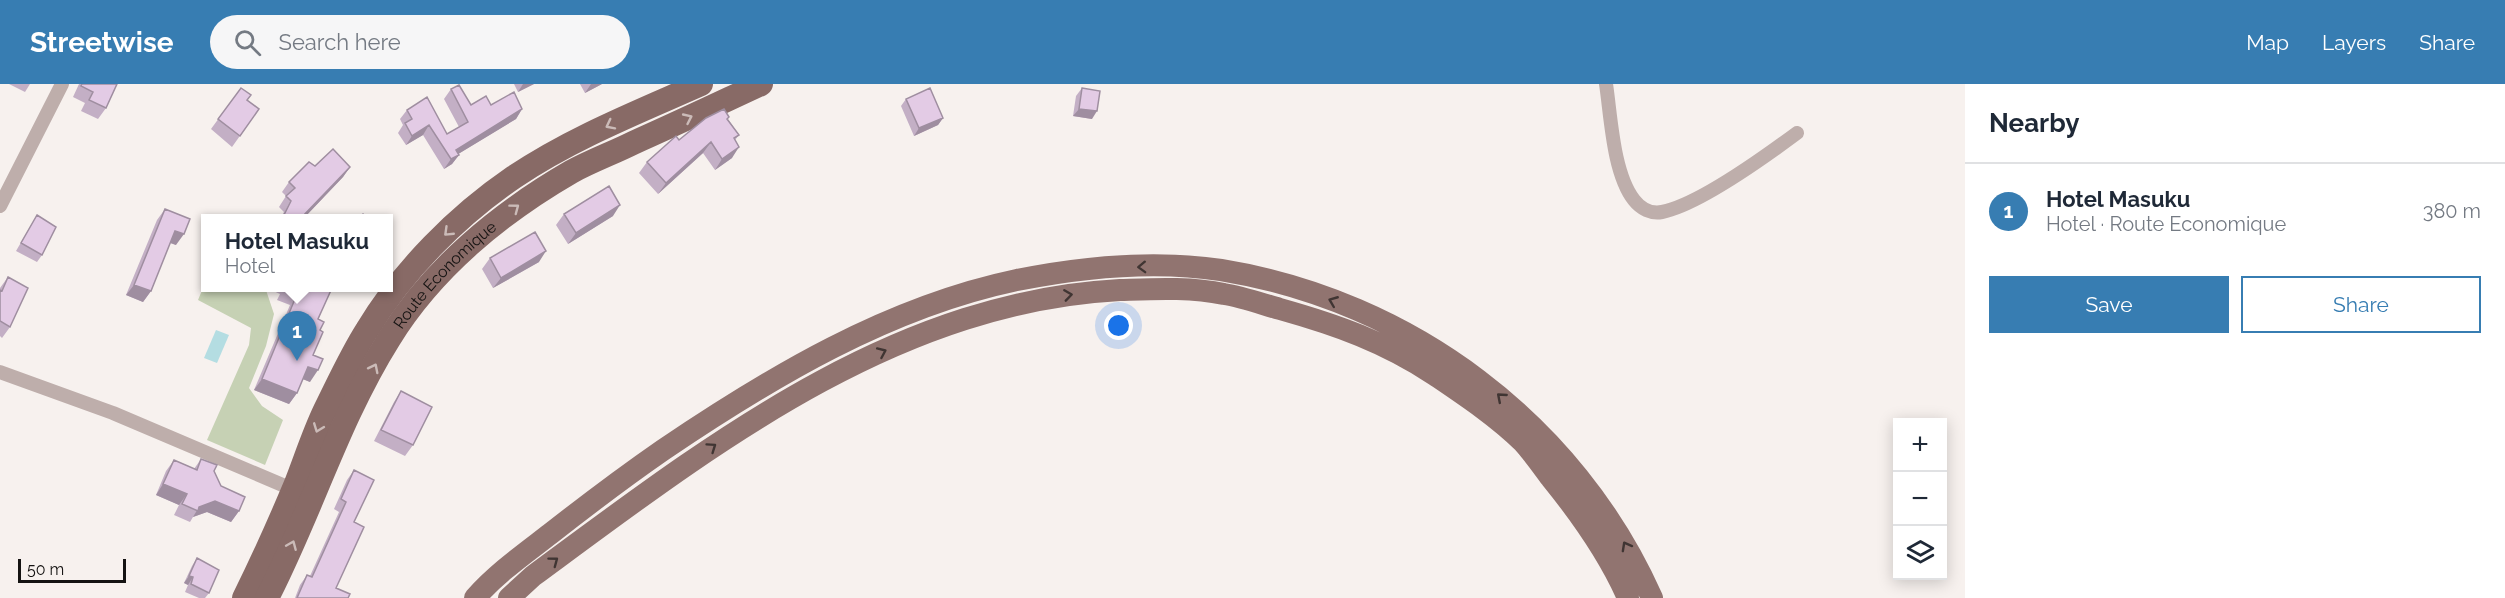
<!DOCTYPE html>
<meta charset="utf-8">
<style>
:root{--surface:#fff;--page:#f6f6f7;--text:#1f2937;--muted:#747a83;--line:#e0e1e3;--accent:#377db2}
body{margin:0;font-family:Raleway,sans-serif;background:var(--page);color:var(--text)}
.controls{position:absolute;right:18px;bottom:18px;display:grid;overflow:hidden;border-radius:0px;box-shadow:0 3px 15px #0003}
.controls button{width:54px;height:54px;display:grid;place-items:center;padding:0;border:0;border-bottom:2px solid var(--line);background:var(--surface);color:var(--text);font:30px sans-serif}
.scale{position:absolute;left:18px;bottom:15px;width:108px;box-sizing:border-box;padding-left:6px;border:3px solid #151312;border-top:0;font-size:16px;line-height:21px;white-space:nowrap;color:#151312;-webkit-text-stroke:4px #f7f1ee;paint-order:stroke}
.you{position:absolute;left:1119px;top:242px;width:21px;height:21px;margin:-15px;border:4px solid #fff;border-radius:50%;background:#1a73e8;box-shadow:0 0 0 9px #1a73e833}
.badge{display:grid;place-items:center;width:39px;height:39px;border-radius:50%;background:var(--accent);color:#fff;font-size:20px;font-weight:700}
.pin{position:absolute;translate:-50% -50px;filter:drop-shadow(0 2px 3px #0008)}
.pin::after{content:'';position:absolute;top:32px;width:21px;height:18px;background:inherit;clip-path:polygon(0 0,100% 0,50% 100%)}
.popup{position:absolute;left:201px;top:130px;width:192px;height:78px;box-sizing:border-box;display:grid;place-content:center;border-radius:0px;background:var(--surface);filter:drop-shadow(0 2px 4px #0005);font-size:20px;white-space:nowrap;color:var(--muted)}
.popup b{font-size:22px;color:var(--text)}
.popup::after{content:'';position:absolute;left:50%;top:100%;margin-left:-12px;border:12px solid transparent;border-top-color:var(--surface)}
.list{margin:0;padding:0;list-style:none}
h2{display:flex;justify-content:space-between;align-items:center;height:78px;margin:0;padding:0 24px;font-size:26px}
h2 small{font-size:20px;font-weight:400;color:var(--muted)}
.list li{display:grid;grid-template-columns:39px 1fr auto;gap:18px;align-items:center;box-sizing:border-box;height:96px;padding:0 24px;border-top:2px solid var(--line)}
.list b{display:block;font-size:22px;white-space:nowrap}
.list p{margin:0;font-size:20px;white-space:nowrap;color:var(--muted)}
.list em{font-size:20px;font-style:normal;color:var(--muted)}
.actions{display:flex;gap:12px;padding:18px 24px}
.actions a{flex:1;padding:14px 0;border:2px solid var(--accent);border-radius:0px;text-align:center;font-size:21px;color:var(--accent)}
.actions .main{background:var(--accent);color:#fff}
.icon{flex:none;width:33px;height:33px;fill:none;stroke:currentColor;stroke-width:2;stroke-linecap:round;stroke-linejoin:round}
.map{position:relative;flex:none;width:1965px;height:514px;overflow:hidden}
header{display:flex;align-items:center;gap:36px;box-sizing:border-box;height:84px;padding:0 30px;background:var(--accent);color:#fff}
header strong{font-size:28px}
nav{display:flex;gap:33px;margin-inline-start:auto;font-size:21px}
.search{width:420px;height:54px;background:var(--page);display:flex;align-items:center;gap:15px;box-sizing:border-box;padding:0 21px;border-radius:33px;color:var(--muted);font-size:22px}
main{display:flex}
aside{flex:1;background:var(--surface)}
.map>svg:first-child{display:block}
</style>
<header>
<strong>Streetwise</strong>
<div class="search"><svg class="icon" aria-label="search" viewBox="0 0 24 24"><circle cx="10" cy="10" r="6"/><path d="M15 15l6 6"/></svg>Search here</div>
<nav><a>Map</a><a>Layers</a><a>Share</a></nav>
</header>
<main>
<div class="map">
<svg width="1965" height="514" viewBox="0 0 1965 514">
<rect width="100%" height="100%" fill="#f7f1ee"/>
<path fill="#c6d1b4" d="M 205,199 L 206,204 L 261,204 L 266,206 L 274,230 L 266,262 L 249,304 L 262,322 L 283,336 L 265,381 L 207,356 L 249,261 L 251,244 L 198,216 Z"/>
<path fill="#b4dde2" d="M 216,246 L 229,251 L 217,279 L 204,274 Z"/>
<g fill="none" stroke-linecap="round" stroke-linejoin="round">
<path stroke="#beaeab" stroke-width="14" d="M 1606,0 C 1611,33 1613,89 1634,116 C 1641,125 1651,130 1662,128 C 1698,121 1766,72 1797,49
M 0,122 L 62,0
M 0,288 L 113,329 L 299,408"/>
<path stroke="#917470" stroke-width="22" d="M 475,514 C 496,490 524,470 550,450 C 587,421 624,393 663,366 C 771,293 888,223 1017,196 C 1082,183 1155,176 1221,186 C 1410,217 1574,339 1652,514
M 509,514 L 533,492 C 708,363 893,218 1120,206 C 1154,205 1190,203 1224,210 C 1243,213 1262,220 1280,225 C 1337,241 1385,258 1435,291 C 1466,312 1496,332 1523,358 C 1533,369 1542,382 1551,394 C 1581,431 1609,470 1628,514"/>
<g stroke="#886a66" stroke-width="24">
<path d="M 244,514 C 262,478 279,440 295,402 C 305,377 313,351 325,326 C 338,300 351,271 367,246 C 403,186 457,132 514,93 C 572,54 638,28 701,0"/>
<path id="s1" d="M 267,514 C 311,429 338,336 389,255 C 432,185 500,129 571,88 C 591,77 613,69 633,59 C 676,40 718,20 761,0"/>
</g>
</g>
<path fill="#c3afc5" d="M 9,0 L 30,0 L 25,8 Z
M 79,0 L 117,0 L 106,24 L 98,35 L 81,27 L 85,19 L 73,13 Z
M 514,0 L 534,0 L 518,8 Z
M 580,0 L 602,0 L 585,9 Z
M 241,4 L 247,16 L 259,25 L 232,63 L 211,45 Z
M 1082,4 L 1092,35 L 1073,32 L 1076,12 Z
M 451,5 L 471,21 L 491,21 L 522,25 L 516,35 L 458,70 L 459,71 L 452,80 L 444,85 L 423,51 L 406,61 L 398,49 L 403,41 L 400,35 L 407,26 L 447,50 L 459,43 L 444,15 Z
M 906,15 L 943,34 L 938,41 L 914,52 L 901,22 Z
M 728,35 L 739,51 L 735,56 L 732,74 L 715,86 L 703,69 L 658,110 L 639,89 L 647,78 Z
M 315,82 L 350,83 L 343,93 L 303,135 L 280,135 L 284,128 L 279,123 L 286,112 L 282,108 L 289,98 Z
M 165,125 L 176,161 L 170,159 L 151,207 L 143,218 L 126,211 L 157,136 Z
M 564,130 L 613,132 L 568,160 L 556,141 Z
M 37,131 L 42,171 L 37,178 L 16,167 Z
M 490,174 L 539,178 L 493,204 L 482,185 Z
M 8,193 L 10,243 L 2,254 L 0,252 L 0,204 Z
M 267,204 L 332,204 L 318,235 L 320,246 L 313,271 L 310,298 L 303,295 L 297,309 L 289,320 L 254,306 L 290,221 L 277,216 L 280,210 Z
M 401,307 L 413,361 L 405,372 L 374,357 L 394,318 Z
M 201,375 L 214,387 L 221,402 L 239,427 L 231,438 L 207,428 L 193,433 L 190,438 L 174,431 L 179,421 L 156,411 L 166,387 L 174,376 L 194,385 Z
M 354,386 L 354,438 L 336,504 L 348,514 L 292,514 L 295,514 L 300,501 L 307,491 L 310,492 L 339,428 L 334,425 L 347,396 Z
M 197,474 L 209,509 L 205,514 L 199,514 L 185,508 L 188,501 L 184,499 L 192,482 Z"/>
<path fill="#9f8ea0" d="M 523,0 L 534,0 L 518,8 Z
M 591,0 L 602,0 L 585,9 Z
M 522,25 L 516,35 L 450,75 L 456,66 Z
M 1079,25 L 1097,27 L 1092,35 L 1073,32 Z
M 943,34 L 938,41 L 914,52 L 919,44 Z
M 429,41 L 423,51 L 406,61 L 412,52 Z
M 711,58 L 703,69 L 658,110 L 666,99 Z
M 739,63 L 732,74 L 715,86 L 722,75 Z
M 459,71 L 452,80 L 444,85 L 451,75 Z
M 350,83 L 343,93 L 303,135 L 300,135 Z
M 620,121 L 613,132 L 568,160 L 576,149 Z
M 175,147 L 184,150 L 176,161 L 168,158 Z
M 546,167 L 539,178 L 493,204 L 501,194 Z
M 134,201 L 151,207 L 143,218 L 126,211 Z
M 308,283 L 318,286 L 310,298 L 300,294 Z
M 262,295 L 297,309 L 289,320 L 254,306 Z
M 163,400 L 187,410 L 179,421 L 156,411 Z
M 215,417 L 239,427 L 231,438 L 207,428 L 193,433 L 199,423 Z
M 189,492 L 193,493 L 188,501 L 184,499 Z"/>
<path fill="#e3cbe5" stroke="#9f8ea0" stroke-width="1.5" d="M 82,0 L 117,0 L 106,24 L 89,16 L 93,8 L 81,2 Z
M 459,1 L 471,21 L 486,12 L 491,21 L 514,8 L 522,25 L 456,66 L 459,71 L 451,75 L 429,41 L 412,52 L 405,39 L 412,35 L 407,26 L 427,13 L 447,50 L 468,38 L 451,5 Z
M 241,4 L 251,11 L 247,16 L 259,25 L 240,52 L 218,35 Z
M 930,4 L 943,34 L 919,44 L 906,15 Z
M 1082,4 L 1100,7 L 1097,27 L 1079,25 Z
M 724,25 L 729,33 L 727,35 L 739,51 L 734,54 L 739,63 L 722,75 L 711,58 L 666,99 L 647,78 L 676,52 L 679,56 L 706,34 Z
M 333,65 L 350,83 L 300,135 L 282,135 L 291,117 L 286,112 L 295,104 L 289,98 L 309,78 L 315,82 Z
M 609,102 L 620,121 L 576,149 L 564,130 Z
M 165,125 L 190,135 L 184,150 L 175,147 L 151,207 L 134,201 Z
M 363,130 L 368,135 L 359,135 Z
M 37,131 L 56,143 L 42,171 L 21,159 Z
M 535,148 L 546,167 L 501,194 L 490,174 Z
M 8,193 L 28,204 L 10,243 L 0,237 L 0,206 L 2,207 Z
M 285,204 L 332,204 L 318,235 L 324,238 L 320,246 L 323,248 L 313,271 L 323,275 L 318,286 L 308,283 L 297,309 L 262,295 L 297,210 L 285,205 Z
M 401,307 L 432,323 L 413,361 L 381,346 Z
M 201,375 L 217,381 L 214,387 L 221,402 L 245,413 L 239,427 L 215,417 L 199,423 L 198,427 L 182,420 L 187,410 L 163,400 L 174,376 L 197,386 Z
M 354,386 L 374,396 L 354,438 L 364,443 L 336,504 L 350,510 L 348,514 L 297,514 L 307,491 L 312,493 L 346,418 L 341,415 Z
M 197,474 L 219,486 L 209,509 L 191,500 L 193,493 L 189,492 Z"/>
<defs><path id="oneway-chevron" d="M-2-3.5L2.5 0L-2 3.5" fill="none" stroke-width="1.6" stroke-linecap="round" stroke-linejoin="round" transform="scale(1.5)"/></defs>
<g stroke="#cbbbb8">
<use href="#oneway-chevron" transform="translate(688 34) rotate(-25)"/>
<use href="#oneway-chevron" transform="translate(610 41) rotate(153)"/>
<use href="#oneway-chevron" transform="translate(515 124) rotate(-37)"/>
<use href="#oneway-chevron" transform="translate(448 148) rotate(136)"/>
<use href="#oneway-chevron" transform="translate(374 284) rotate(-63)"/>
<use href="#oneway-chevron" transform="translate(318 344) rotate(111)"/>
<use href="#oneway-chevron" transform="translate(292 461) rotate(-67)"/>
</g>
<g stroke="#403533">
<use href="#oneway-chevron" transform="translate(1142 183) rotate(178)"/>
<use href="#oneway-chevron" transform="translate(1068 211) rotate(-8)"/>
<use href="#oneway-chevron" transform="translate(1333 217) rotate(-158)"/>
<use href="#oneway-chevron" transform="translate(882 268) rotate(-24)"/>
<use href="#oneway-chevron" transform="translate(1501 313) rotate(-139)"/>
<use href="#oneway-chevron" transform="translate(712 363) rotate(-35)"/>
<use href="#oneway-chevron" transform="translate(1626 462) rotate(-119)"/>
<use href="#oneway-chevron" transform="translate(554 477) rotate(-37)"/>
</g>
<g text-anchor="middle" stroke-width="6" stroke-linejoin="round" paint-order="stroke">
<g font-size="16" fill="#151312" stroke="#f7f1ee">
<text dy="6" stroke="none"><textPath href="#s1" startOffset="372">Route Economique</textPath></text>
</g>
</g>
</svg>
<div class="controls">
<button>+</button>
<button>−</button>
<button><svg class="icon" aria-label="layers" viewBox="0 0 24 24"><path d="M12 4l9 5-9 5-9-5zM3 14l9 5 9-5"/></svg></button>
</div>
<div class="scale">50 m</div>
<div class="you"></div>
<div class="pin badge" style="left:297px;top:277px">1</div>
<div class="popup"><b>Hotel Masuku</b>Hotel</div>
</div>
<aside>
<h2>Nearby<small></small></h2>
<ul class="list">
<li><span class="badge">1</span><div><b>Hotel Masuku</b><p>Hotel · Route Economique</p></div><em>380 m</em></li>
</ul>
<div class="actions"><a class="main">Save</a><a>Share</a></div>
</aside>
</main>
